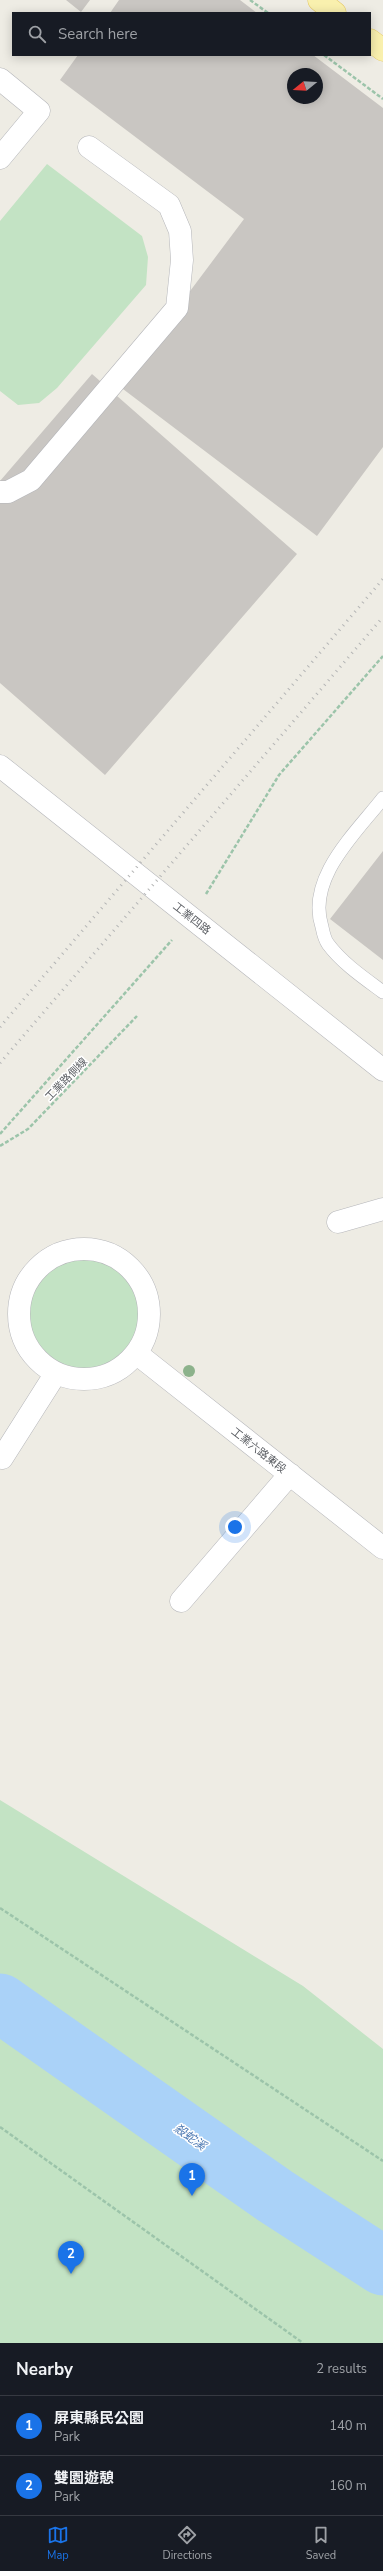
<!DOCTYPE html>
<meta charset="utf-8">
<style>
:root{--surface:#171b24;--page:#20242c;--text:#f1f3f6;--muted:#9ea1a6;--line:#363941;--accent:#1a73e8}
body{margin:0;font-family:"Nunito Sans","Noto Sans TC",sans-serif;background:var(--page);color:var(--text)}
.compass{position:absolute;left:287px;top:68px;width:36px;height:36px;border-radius:50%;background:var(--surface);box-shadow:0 2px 10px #0003;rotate:252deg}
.you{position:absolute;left:235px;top:1527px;width:14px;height:14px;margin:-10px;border:3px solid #fff;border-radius:50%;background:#1a73e8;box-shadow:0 0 0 6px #1a73e833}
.badge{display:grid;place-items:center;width:26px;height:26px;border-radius:50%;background:var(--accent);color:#fff;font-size:13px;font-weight:700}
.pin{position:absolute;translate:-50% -33px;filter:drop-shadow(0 1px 2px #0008)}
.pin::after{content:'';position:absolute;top:21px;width:14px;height:12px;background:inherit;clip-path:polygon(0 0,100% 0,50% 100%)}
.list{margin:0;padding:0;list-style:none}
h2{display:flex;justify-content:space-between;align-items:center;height:52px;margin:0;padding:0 16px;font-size:17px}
h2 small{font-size:13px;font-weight:400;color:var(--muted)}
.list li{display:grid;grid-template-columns:26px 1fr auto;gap:12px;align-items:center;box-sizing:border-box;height:60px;padding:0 16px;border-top:1px solid var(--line)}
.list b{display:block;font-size:15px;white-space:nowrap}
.list p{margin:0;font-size:13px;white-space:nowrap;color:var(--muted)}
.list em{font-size:13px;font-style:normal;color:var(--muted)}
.icon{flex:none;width:22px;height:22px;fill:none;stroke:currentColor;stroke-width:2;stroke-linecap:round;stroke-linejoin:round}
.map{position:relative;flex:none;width:383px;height:2343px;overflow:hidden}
.search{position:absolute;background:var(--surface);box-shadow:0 2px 10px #0003;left:12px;right:12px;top:12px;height:44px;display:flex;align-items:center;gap:10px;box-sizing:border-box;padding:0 14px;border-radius:0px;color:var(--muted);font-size:15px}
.sheet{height:172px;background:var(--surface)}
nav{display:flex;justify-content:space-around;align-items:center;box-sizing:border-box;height:56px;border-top:1px solid var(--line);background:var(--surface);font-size:11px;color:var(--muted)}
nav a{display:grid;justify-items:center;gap:2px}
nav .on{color:var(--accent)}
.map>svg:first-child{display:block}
</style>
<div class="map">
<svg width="383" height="2343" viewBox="0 0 383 2343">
<rect width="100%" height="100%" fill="#eeece4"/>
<path fill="#c3e3c4" d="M 47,164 L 142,236 L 148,257 L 146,285 L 57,388 L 39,403 L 18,405 L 0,391 L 0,221 Z
M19 1314a65 65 0 1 1 130 0a65 65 0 1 1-130 0Z
M 0,1800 L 303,1986 L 383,2049 L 383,2343 L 0,2343 Z"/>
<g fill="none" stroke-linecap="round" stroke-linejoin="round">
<path stroke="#aad2f8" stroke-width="59" d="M 0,2003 L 275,2196 L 383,2266"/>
</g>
<path fill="#c9c6c2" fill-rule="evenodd" d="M 66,0 L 90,0 L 81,12 Z
M 119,0 L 240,0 L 257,13 L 110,13 Z
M 78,55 L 313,55 L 383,108 L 383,447 L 317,536 L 119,386 L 244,219 L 60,80 ZM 293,74 L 317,74 L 317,98 L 293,98 Z
M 92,374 L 297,554 L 105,775 L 0,683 L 0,481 Z
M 383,851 L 383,960 L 330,919 Z"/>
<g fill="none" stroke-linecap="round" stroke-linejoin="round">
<defs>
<path id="lane" d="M 383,798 C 356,833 306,878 322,927 C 323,932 325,940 328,944 C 342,963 364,978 383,992"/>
<path id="street" d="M 0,79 L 39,111 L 0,158
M 0,492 L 8,492 L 31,480 L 177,308 L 182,260 L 180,231 L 169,205 L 89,147
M 0,766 L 383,1070
M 338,1222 L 383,1209
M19 1314a65 65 0 1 1 130 0a65 65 0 1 1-130 0Z
M 136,1353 L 383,1548
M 2,1458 L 56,1373
M 181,1601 L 290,1474"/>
<path id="primary" d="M 319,0 L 335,13
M 370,40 L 383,50"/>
</defs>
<use href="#lane" stroke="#b5b6ba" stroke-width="14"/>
<use href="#street" stroke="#b5b6ba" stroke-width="23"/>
<use href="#primary" stroke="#e6c964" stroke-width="23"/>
<path stroke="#9cc4aa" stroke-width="2.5" stroke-dasharray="4 2" stroke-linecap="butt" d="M 250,0 L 268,13
M 324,55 L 383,99
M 206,894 L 279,775 L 383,656
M 0,1134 L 172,940
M 0,1146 L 28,1129 L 137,1016
M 0,1908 L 383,2161
M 0,2127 L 303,2343"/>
<use href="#lane" stroke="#fff" stroke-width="13"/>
<use href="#street" stroke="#fff" stroke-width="22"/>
<use href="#primary" stroke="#f9f0ae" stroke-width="22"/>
<path stroke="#b4b5b5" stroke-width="3" stroke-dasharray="1 5" stroke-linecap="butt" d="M 0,1027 L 383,579
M 0,1063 L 383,617"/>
</g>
<circle fill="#8cb28b" cx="189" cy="1371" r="6"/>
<g text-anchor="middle" stroke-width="3" stroke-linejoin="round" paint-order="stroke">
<g font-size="11" fill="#5c5f64" stroke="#fff">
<text transform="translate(192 918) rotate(38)" y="4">工業四路</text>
<text transform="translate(66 1079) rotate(-46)" y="4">工業路側線</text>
<text transform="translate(259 1450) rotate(38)" y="4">工業六路東段</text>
</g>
<g font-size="12" font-style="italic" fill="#4b78b2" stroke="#fff">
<text transform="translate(190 2137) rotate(35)" y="4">殺蛇溪</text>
</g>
</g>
</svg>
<svg class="compass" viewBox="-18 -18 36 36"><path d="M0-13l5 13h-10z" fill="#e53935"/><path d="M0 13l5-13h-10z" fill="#9ea1a6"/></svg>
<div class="you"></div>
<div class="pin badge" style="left:192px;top:2196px">1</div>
<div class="pin badge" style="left:71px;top:2274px">2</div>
<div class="search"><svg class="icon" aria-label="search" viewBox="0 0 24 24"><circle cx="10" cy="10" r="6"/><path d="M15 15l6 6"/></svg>Search here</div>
</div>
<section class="sheet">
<h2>Nearby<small>2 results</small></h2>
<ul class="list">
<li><span class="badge">1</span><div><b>屏東縣民公園</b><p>Park</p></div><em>140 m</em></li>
<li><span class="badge">2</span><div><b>雙園遊憩</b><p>Park</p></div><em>160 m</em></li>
</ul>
</section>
<nav>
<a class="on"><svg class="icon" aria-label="map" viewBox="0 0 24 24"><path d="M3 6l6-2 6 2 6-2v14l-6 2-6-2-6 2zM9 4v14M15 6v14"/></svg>Map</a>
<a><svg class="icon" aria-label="directions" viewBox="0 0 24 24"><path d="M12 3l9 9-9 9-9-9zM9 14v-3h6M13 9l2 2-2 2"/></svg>Directions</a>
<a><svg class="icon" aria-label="saved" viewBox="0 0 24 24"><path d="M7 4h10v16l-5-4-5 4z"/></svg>Saved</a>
</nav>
